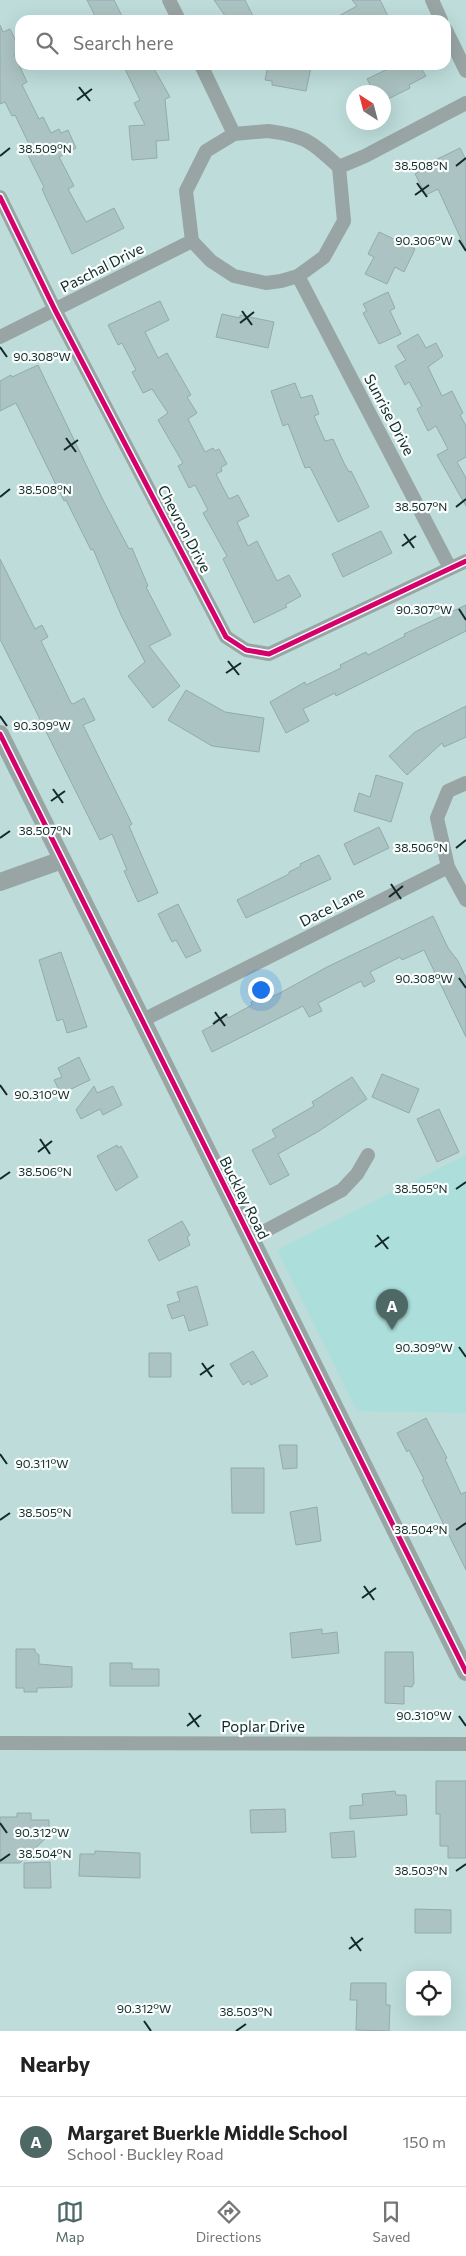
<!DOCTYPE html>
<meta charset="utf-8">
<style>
:root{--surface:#fff;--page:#f2f2f2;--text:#222;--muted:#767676;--line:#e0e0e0;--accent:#4e6866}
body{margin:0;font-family:Commissioner,sans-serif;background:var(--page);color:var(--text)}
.controls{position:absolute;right:15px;bottom:15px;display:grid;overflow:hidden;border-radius:10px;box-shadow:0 5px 20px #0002}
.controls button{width:45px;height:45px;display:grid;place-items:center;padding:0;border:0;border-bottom:1px solid var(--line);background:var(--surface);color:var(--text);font:25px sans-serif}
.compass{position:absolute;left:346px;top:85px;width:45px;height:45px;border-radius:50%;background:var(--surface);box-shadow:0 5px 20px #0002;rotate:324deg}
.you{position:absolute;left:260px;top:989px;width:18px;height:18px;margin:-12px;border:4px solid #fff;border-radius:50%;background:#1a73e8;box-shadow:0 0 0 8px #1a73e833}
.badge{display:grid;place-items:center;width:32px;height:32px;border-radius:50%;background:var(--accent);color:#fff;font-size:16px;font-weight:700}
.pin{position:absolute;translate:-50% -41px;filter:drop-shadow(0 1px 2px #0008)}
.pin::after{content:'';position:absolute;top:26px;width:18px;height:15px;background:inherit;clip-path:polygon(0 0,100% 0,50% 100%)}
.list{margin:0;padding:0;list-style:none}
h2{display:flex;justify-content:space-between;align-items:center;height:65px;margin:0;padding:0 20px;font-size:21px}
h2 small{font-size:16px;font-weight:400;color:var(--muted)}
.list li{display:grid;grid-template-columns:32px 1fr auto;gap:15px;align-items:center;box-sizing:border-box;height:90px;padding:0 20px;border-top:1px solid var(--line)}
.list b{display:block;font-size:19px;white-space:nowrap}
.list p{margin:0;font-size:16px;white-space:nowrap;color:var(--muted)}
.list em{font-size:16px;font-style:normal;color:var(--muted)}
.icon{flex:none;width:28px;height:28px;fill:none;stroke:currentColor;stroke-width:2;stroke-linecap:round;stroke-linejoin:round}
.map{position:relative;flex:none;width:466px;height:2031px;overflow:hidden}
.search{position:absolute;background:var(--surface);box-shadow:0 5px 20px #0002;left:15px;right:15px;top:15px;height:55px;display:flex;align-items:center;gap:12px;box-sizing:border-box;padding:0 18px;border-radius:15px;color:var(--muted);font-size:19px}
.sheet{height:155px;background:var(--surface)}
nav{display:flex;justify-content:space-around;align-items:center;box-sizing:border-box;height:70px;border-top:1px solid var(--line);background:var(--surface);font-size:14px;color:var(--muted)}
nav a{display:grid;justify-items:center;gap:2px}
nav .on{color:var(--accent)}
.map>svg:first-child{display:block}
</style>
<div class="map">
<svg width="466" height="2031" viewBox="0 0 466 2031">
<rect width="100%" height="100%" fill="#bddcda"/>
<path fill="#acdfdb" d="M 466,1155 L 466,1413 L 357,1411 L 277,1250 Z"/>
<path fill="#abc3c2" stroke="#93abaa" d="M 87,0 L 114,0 L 124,20 L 97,20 Z
M 214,0 L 245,0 L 255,20 L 228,20 Z
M 352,0 L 380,0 L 390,20 L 331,20 L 357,6 Z
M 0,25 L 3,32 L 10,29 L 20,49 L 14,54 L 27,82 L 22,85 L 39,119 L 43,117 L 51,133 L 59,129 L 61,133 L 68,130 L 76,148 L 59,157 L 74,186 L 68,189 L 86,222 L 114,208 L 124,228 L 72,254 L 42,189 L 44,187 L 24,147 L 29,144 L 15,115 L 12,116 L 5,102 L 0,104 Z
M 123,65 L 152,65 L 170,97 L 165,99 L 169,140 L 156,141 L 157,158 L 132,160 L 129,126 L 145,125 L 134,103 L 140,100 Z
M 268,65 L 311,67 L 306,91 L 272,85 L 272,81 L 265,80 Z
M 396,65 L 419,65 L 426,76 L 409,85 L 410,88 L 384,101 L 384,92 L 374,92 L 367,79 Z
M 460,148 L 466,160 L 466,250 L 438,189 L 426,195 L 415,174 L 430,166 L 429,163 Z
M 379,232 L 415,249 L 404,272 L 395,267 L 387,284 L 365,274 L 374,257 L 368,254 Z
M 388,292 L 395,308 L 390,311 L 401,334 L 379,344 L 363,313 L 367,311 L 363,304 Z
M 160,301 L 169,320 L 145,332 L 158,358 L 167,353 L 191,395 L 187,397 L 197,413 L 188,419 L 205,452 L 213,448 L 215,451 L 219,449 L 227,464 L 221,467 L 222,471 L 216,474 L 229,499 L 238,495 L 249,516 L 237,522 L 248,546 L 257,541 L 277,581 L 289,575 L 301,596 L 285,605 L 287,607 L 254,623 L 223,559 L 227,556 L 203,513 L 208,510 L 195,485 L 189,488 L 178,466 L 183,463 L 158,420 L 168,413 L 152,389 L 143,393 L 132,372 L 136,370 L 122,343 L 118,345 L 108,325 Z
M 222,314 L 240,318 L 240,315 L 274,322 L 268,348 L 216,337 Z
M 418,334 L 426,348 L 436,343 L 443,356 L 428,367 L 442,396 L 452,391 L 463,413 L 460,415 L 466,426 L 466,457 L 457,462 L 466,478 L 466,506 L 437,455 L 448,449 L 436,426 L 428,431 L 417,409 L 422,406 L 409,382 L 405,385 L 395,366 L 406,360 L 397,346 Z
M 38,365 L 103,500 L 129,549 L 132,548 L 148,586 L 146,587 L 171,635 L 149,646 L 180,686 L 153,708 L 128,676 L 145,662 L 121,615 L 93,549 L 91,550 L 66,500 L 64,501 L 16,403 L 0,411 L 0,381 L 11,375 L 12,377 Z
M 295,383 L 301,398 L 312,395 L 319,414 L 314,416 L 325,441 L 333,439 L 344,463 L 349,472 L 351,471 L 369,507 L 338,522 L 310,467 L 305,468 L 288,424 L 283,426 L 271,391 Z
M 381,531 L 392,553 L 343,577 L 332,554 Z
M 0,559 L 35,629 L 42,625 L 48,637 L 41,641 L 71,703 L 73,704 L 84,698 L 95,720 L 83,725 L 132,824 L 129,826 L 158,893 L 138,902 L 124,871 L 127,870 L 112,834 L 100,840 L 0,639 Z
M 466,605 L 466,631 L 336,696 L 335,693 L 303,709 L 309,721 L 286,733 L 270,702 L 305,682 L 306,685 L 341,668 L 340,665 L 366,652 L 368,655 L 405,636 L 404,634 Z
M 186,690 L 225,712 L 264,718 L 259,752 L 212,746 L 168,720 Z
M 466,706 L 466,737 L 444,747 L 442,743 L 407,775 L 389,756 L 415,732 Z
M 376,775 L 403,783 L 391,822 L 354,811 L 359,793 L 370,797 Z
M 379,827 L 389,848 L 354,865 L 344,844 Z
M 319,855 L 331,879 L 246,918 L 237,900 L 289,874 L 289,872 L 301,866 L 300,864 Z
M 178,904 L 201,951 L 186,958 L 176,940 L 172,942 L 158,914 Z
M 433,916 L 448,948 L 458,961 L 466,978 L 466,1037 L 424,950 L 402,960 L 400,957 L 370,972 L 375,981 L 364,987 L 361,981 L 318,1003 L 322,1011 L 309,1017 L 303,1006 L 212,1052 L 202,1031 L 215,1024 L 214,1021 L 227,1015 L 228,1018 L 252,1005 L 251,1002 L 265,995 L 267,999 L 280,993 L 327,967 Z
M 61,952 L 87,1027 L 67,1033 L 63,1019 L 57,1021 L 39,960 Z
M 79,1057 L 90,1080 L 61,1094 L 54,1080 L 62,1077 L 58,1068 Z
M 382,1074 L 419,1089 L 409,1113 L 372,1097 Z
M 352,1077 L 367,1099 L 319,1131 L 278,1154 L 289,1175 L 270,1185 L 252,1150 L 276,1137 L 272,1130 L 314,1106 L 312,1102 Z
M 94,1086 L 97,1093 L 113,1086 L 122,1105 L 103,1115 L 100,1109 L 81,1119 L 76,1110 Z
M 439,1109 L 459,1152 L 437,1162 L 417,1119 Z
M 117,1145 L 118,1148 L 121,1146 L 138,1177 L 116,1191 L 97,1156 Z
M 182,1221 L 190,1235 L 187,1237 L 190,1245 L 159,1261 L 148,1240 Z
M 197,1286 L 208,1325 L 189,1331 L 184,1315 L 172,1319 L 167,1305 L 180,1301 L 177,1292 Z
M 253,1351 L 268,1376 L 251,1385 L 249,1381 L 243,1385 L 230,1364 Z
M 149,1353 L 171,1353 L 171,1377 L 149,1377 Z
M 426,1418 L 447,1458 L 445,1459 L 461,1494 L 466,1492 L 466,1570 L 422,1480 L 424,1479 L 409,1450 L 407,1452 L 397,1433 Z
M 279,1445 L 297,1445 L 297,1468 L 283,1469 Z
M 231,1468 L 264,1468 L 264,1513 L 232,1513 Z
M 317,1507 L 321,1541 L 296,1545 L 290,1512 Z
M 322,1629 L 322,1634 L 337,1632 L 339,1653 L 292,1658 L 290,1633 Z
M 16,1649 L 35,1649 L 35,1652 L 39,1655 L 39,1664 L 72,1667 L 72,1687 L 37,1688 L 37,1692 L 24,1692 L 24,1688 L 16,1688 Z
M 385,1652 L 413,1652 L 414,1683 L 412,1687 L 404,1686 L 404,1704 L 385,1703 Z
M 110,1663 L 132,1663 L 132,1669 L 159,1669 L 159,1686 L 110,1686 Z
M 436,1781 L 466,1781 L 466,1858 L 448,1858 L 448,1846 L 440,1846 L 440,1814 L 436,1814 Z
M 395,1791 L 396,1795 L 406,1795 L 407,1815 L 350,1819 L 350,1806 L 363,1805 L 362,1794 Z
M 285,1809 L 286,1832 L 251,1833 L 250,1810 Z
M 17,1813 L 31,1813 L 31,1820 L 49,1820 L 49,1835 L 20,1863 L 0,1863 L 0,1817 L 17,1817 Z
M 354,1831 L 356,1857 L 332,1858 L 330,1833 Z
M 95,1851 L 140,1853 L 140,1878 L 79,1876 L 80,1854 L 95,1854 Z
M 50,1862 L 51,1888 L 24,1888 L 24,1863 Z
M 415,1909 L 451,1910 L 451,1933 L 415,1933 Z
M 351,1983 L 386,1983 L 386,2005 L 390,2005 L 389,2031 L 356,2030 L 357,2000 L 350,2000 Z"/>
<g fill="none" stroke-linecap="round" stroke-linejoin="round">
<path stroke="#98a5a4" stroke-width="14" d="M 169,0 L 179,20
M 432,0 L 441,20
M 446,30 L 466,71
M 201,65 L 234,134
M 268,131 C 306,136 311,141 339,167 L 344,221 L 324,257 L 298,276 L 281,281 L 266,283 L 234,276 L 211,261 L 192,241 L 186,191 L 206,151 L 234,134 Z
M 339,167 L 365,156 L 466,103
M 0,197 L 55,310 L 226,637 L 246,650 L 269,654 L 466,561
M 298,276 L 450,568
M 0,337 L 192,241
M 466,783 L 448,791 L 437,818 L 448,867 L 466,900
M 141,1021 L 448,867
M 250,1239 L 342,1190 L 357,1174 L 368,1155
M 0,1743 L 466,1744"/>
<path stroke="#98a5a4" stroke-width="18" d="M 0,734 L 466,1672
M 0,882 L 62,860"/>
<defs>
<path id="cycleway" d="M 0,197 L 55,310 L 226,637 L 246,650 L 269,654 L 466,561
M 0,734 L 466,1672"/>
</defs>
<use href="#cycleway" stroke="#f9fefd" stroke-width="8"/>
<use href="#cycleway" stroke="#d6006c" stroke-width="5"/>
</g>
<path fill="none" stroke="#122928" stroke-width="2" d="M 79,87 L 90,101M 77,100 L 92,89M 0,156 L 10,148M 456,166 L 466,158M 417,183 L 427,197M 415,195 L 429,185M 459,240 L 466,251M 242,311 L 252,325M 240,323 L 254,312M 0,347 L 7,357M 66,438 L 76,452M 64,450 L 78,440M 0,497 L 10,489M 456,507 L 466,499M 404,534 L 414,548M 402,546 L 416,536M 459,609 L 466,620M 228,661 L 239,675M 226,673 L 241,663M 0,716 L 7,726M 53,789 L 63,803M 51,801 L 65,791M 0,838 L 10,831M 456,848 L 466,840M 391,884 L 401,899M 389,897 L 403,886M 459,978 L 466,988M 215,1012 L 225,1026M 213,1024 L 227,1014M 0,1085 L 7,1095M 40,1139 L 50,1154M 38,1152 L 52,1141M 0,1179 L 10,1172M 456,1189 L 466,1182M 377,1235 L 388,1249M 375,1247 L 389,1237M 459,1347 L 466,1357M 202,1363 L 212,1377M 200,1375 L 214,1365M 0,1454 L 7,1464M 0,1520 L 10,1513M 456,1530 L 466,1523M 364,1586 L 374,1600M 362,1598 L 376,1588M 189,1713 L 199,1727M 459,1716 L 466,1726M 187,1726 L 201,1715M 0,1823 L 7,1833M 0,1861 L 10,1854M 456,1871 L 466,1864M 351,1937 L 361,1951M 349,1949 L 363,1938M 144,2021 L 151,2031M 236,2031 L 246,2024"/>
<g text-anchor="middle" stroke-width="4.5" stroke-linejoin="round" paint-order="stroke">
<g font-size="15" fill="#122928" stroke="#f9fefd">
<text transform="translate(102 268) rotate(-27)" y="5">Paschal Drive</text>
<text transform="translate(389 415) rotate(62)" y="5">Sunrise Drive</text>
<text transform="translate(184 529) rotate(62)" y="5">Chevron Drive</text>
<text transform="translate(332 907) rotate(-27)" y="5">Dace Lane</text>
<text transform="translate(244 1198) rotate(63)" y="5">Buckley Road</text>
<text x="263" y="1732">Poplar Drive</text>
</g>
</g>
<g font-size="12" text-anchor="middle" fill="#122928" stroke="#f9fefd" stroke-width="4.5" stroke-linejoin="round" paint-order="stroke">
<text x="45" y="153">38.509°N</text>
<text x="421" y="170">38.508°N</text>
<text x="424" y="245">90.306°W</text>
<text x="42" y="361">90.308°W</text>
<text x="45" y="494">38.508°N</text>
<text x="421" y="511">38.507°N</text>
<text x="424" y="614">90.307°W</text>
<text x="42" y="730">90.309°W</text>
<text x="45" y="835">38.507°N</text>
<text x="421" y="852">38.506°N</text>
<text x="424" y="983">90.308°W</text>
<text x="42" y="1099">90.310°W</text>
<text x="45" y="1176">38.506°N</text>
<text x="421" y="1193">38.505°N</text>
<text x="424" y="1352">90.309°W</text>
<text x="42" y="1468">90.311°W</text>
<text x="45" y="1517">38.505°N</text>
<text x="421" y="1534">38.504°N</text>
<text x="424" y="1720">90.310°W</text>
<text x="42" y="1837">90.312°W</text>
<text x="45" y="1858">38.504°N</text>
<text x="421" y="1875">38.503°N</text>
<text x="144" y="2013">90.312°W</text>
<text x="246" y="2016">38.503°N</text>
</g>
</svg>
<div class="controls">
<button><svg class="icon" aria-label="locate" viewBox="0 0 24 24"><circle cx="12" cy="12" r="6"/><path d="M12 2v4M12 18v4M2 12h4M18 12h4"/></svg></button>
</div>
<svg class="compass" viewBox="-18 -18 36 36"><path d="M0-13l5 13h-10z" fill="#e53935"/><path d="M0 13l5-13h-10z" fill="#767676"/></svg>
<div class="you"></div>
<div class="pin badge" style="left:392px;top:1330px">A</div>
<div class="search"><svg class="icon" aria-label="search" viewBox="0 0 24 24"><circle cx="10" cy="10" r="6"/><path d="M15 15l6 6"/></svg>Search here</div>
</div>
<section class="sheet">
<h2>Nearby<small></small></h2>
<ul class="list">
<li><span class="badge">A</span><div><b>Margaret Buerkle Middle School</b><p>School · Buckley Road</p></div><em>150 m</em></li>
</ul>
</section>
<nav>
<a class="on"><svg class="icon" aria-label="map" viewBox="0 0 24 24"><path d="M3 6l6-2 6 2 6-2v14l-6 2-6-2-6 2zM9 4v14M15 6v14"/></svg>Map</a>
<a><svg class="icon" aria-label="directions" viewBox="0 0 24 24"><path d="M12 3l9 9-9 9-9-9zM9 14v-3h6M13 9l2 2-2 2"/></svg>Directions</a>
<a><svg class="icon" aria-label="saved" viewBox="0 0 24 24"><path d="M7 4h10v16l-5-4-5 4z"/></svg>Saved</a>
</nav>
